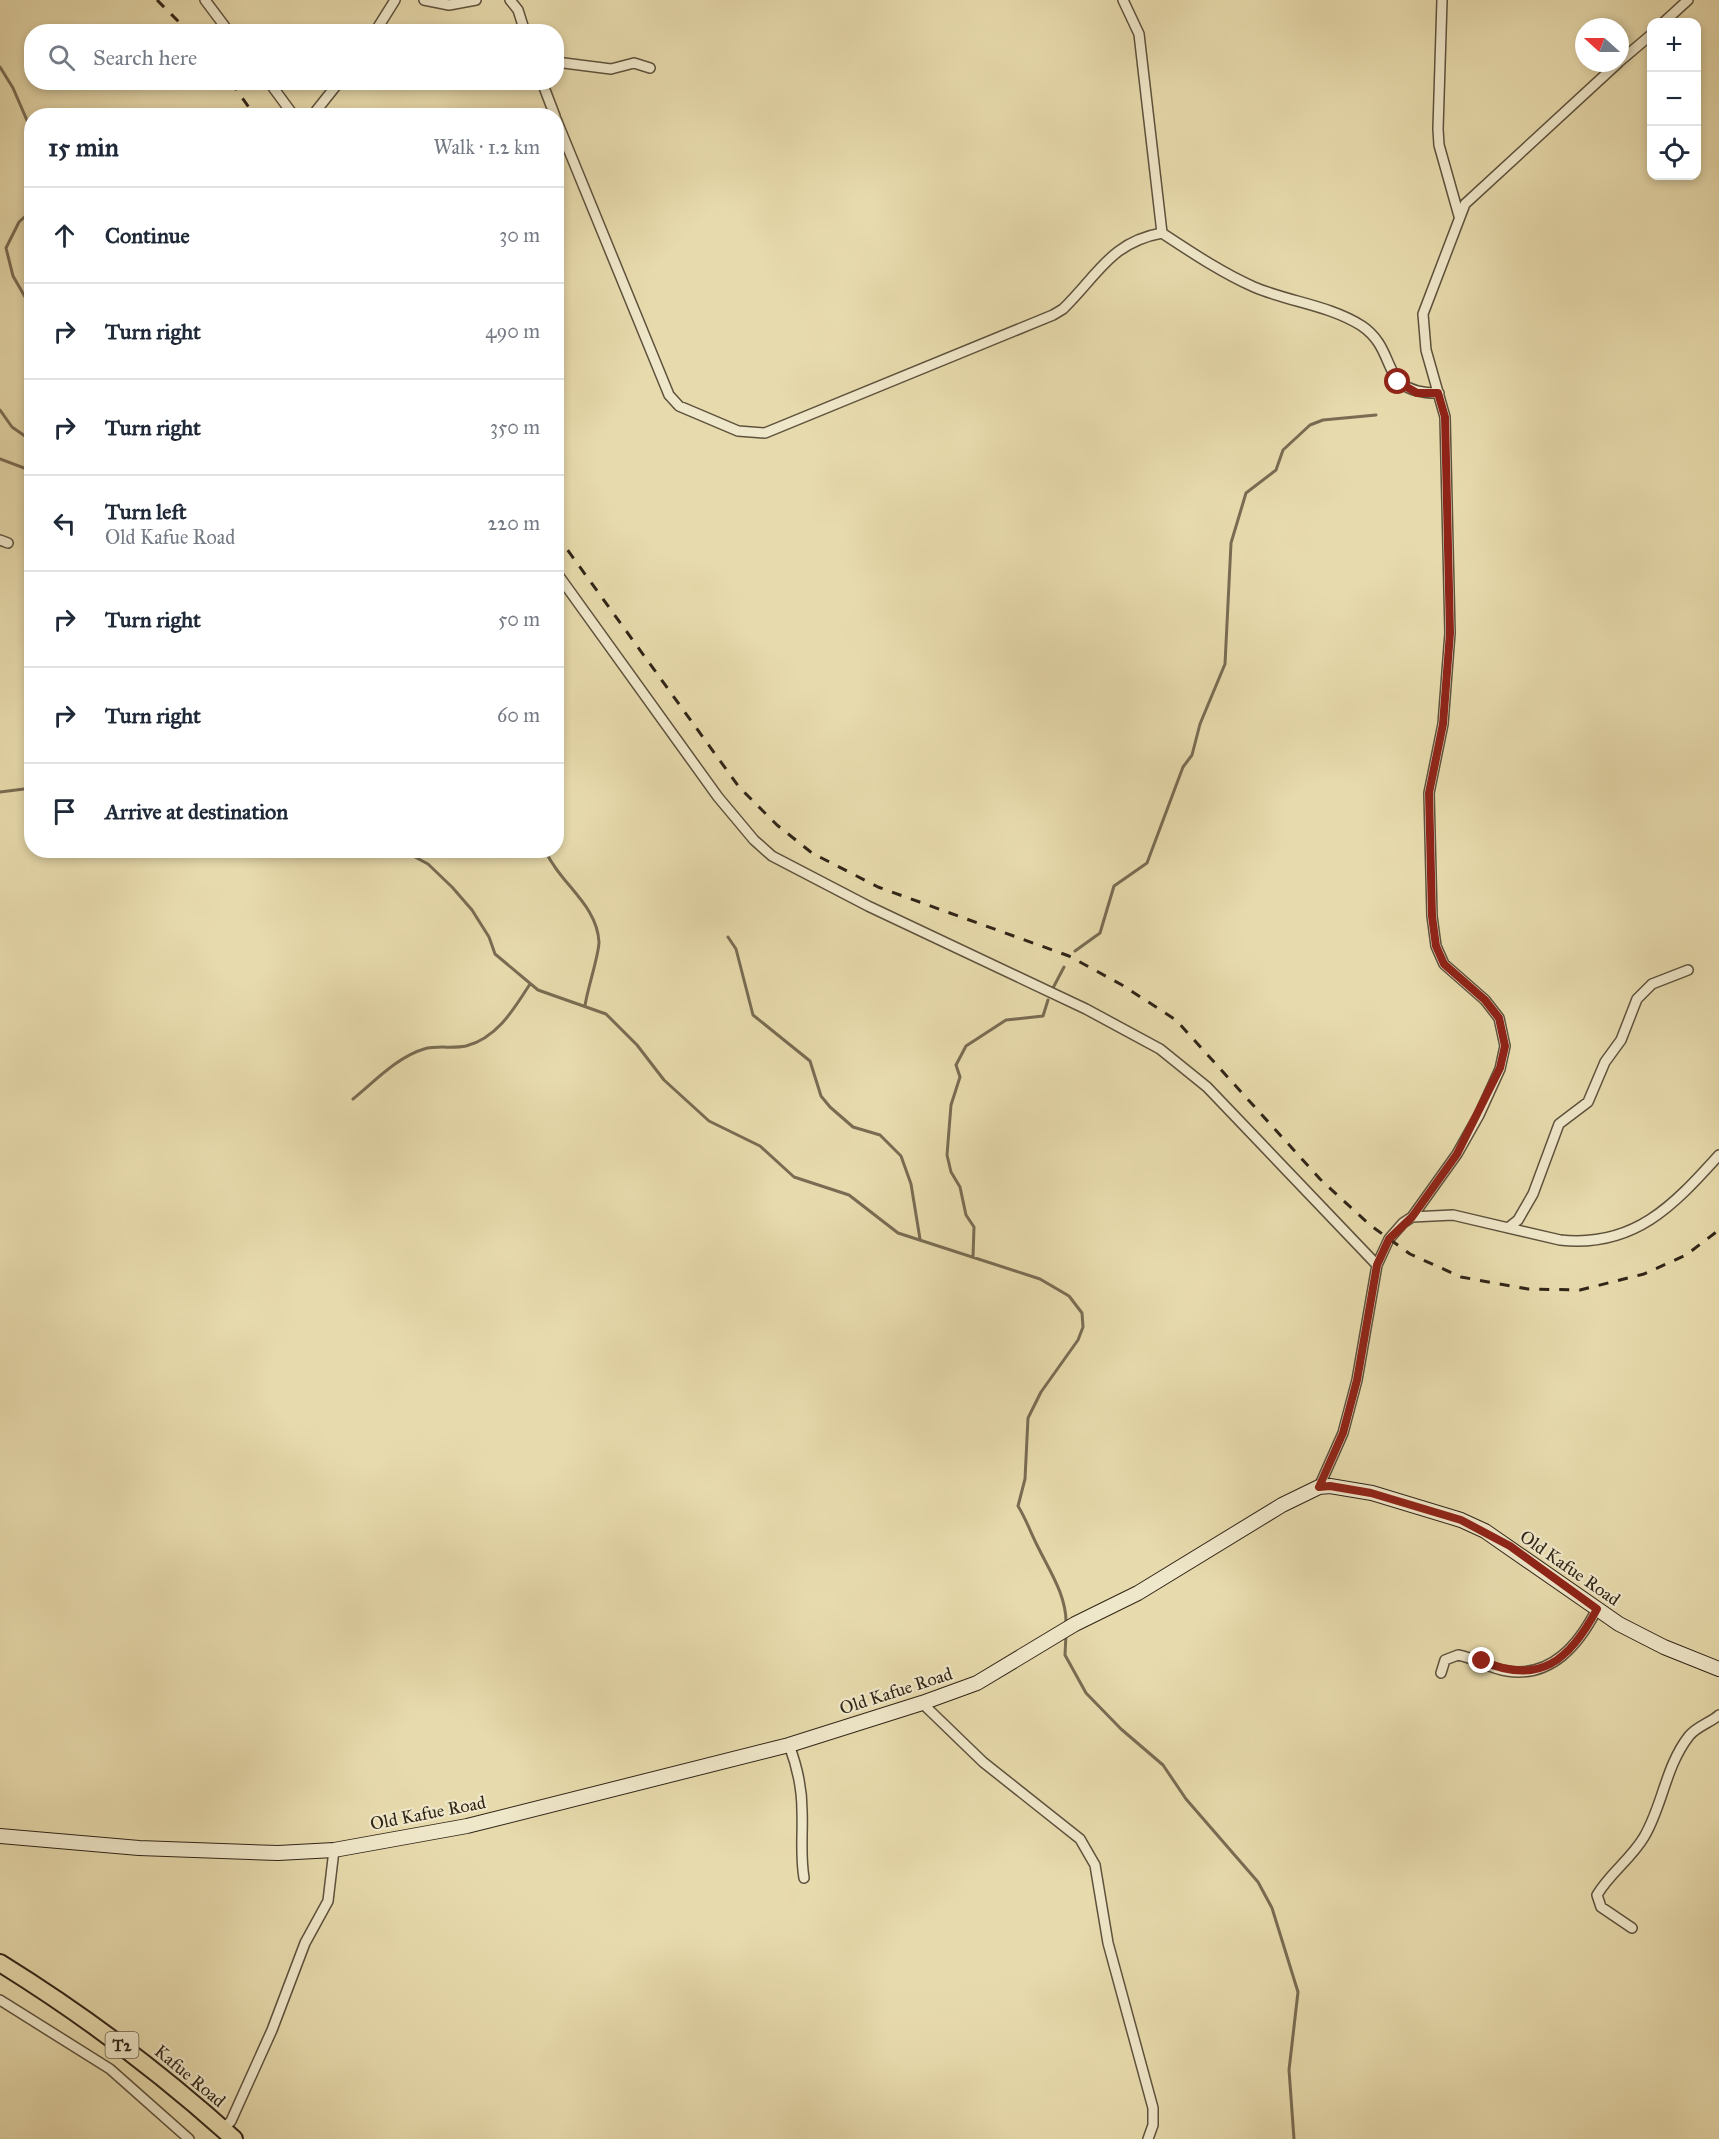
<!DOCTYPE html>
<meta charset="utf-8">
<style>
:root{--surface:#fff;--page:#f2f2f3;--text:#1f2937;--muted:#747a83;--line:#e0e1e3}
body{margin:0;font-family:"IM FELL Great Primer",serif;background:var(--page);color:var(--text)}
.controls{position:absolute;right:18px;top:18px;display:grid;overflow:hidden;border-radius:12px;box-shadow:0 3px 9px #0003}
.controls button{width:54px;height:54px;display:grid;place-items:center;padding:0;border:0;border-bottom:2px solid var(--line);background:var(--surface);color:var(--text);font:30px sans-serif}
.compass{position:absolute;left:1575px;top:18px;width:54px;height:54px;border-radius:50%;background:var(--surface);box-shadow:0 3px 9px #0003;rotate:291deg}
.stop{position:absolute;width:18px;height:18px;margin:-14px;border:4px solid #8f2418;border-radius:50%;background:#fff}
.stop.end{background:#8f2418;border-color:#fff;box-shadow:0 2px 6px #0008}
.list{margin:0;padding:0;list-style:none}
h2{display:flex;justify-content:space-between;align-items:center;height:78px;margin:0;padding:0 24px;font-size:26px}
h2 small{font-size:20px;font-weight:400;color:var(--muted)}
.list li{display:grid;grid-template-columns:39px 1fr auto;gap:18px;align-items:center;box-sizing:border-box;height:96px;padding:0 24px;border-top:2px solid var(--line)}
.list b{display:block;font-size:22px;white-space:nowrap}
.list p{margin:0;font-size:20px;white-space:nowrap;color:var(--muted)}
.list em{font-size:20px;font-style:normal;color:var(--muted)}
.icon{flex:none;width:33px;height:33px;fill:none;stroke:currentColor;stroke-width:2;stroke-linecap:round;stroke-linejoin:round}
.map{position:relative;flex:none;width:1719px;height:2139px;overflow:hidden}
.search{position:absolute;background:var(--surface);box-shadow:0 3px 9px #0003;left:24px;top:24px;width:540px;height:66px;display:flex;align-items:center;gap:15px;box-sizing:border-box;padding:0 21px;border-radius:24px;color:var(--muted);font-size:22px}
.panel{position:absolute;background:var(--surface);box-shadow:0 3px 9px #0003;left:24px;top:108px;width:540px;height:750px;border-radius:24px}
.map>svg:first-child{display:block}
</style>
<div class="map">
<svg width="1719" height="2139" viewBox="0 0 1719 2139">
<rect width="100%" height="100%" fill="#e7daac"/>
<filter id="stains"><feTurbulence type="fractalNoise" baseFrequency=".00333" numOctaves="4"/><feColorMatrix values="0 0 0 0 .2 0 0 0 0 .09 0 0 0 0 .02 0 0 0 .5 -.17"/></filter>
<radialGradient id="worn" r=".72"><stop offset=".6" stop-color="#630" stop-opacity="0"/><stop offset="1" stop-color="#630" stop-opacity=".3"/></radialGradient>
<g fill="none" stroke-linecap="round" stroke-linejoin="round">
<path stroke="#796c53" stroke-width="3" d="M 0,67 L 13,88 L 32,132
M 32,210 L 19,222 L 6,248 L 13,276 L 32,309
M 0,410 L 12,427 L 32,441
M 0,459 L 32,471
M 0,792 L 32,788
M 402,850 L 428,864 L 452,887 L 472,910 L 489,937 L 495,954 L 538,990 L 606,1014 L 637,1045 L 664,1080 L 709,1121 L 760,1146 L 794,1177 L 849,1195 L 898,1233 L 1040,1279 L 1069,1296 L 1082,1313 L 1083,1327 L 1078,1340 L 1041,1392 L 1028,1418 L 1025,1479 L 1018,1506 C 1026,1519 1030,1531 1037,1545 C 1049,1570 1067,1596 1066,1624
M 545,850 C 560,884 597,904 599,942 C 599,955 587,990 585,1006
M 728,937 L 736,949 L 753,1015 L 810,1061 L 821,1096 L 830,1107 L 853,1127 L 880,1135 L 901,1156 L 911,1184 L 920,1239
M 1075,951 L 1100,933 L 1114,886 L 1147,863 L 1183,767 L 1192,755 L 1200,724 L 1225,664 L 1231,543 L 1246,493 L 1276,470 L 1283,450 L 1310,425 L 1323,420 L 1376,415
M 1053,988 L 1064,967
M 353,1099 C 374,1082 397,1057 424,1049 C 438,1045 452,1049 466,1046 C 497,1038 514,1009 530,984
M 973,1257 L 974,1227 L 966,1215 L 960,1187 L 951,1172 L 947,1155 L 951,1105 L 960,1077 L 956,1065 L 966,1046 L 1006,1020 L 1043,1016 L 1048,1000
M 1066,1634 L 1065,1655 L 1086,1693 L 1121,1729 L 1163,1765 L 1186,1799 L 1258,1882 L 1272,1908 L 1298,1992 L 1289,2070 L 1294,2139"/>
<defs>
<path id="street" d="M 205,0 L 229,32
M 424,0 L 449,5 L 476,0
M 510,0 L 518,10 L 525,32
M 1123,0 L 1139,34 L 1162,233 C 1191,252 1222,273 1254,287 C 1289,302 1329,305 1362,326 C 1400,352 1377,394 1439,393
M 1442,0 L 1438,129 L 1439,145 L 1459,216
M 1664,22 L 1688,0
M 375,32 L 395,0
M 1620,61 L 1652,34
M 556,62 L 611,69 L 634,63 L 650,68
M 269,82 L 294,116
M 542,82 L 555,116
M 312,116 L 339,82
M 556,119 L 669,395 L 679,406 L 738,431 L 765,433 L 1053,315 L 1063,309 C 1098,275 1111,242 1162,233
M 0,540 L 8,543
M 556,572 L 718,797 L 754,840 L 772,856 L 868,906 L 1086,1009 L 1160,1049 L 1207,1087 L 1377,1265
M 1412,1217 L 1457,1154 L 1479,1115 L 1500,1069 L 1505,1046 L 1499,1018 L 1485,1000 L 1444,964 L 1436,946 L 1432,916 L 1429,793 L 1443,724 L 1450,633 L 1445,417 L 1426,350 L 1423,314 L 1465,204 L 1618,63
M 1508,1228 L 1518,1220 L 1533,1194 L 1559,1124 L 1588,1102 L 1605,1062 L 1621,1040 L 1637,999 L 1652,984 L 1688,970
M 1319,1487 L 1343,1433 L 1357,1380 L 1377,1265 L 1389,1239 L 1403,1223 L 1412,1217 L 1453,1215 L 1560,1240 C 1634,1248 1673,1206 1719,1155
M 1441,1673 L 1445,1660 L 1458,1655 C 1475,1658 1490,1669 1507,1671 C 1552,1678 1579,1644 1597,1609
M 922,1703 L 983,1762 L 1080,1839 L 1095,1865 L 1108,1943 L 1153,2108 L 1153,2125 L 1148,2139
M 789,1745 C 797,1766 802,1788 802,1811 C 803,1834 800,1854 804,1878
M 1632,1928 L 1601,1907 L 1597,1895 C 1610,1873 1631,1859 1644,1837 C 1663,1805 1665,1767 1689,1736 C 1697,1726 1710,1723 1719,1715
M 0,2000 L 110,2069 L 189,2139
M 223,2129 L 231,2121 L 272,2030 L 305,1943 L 328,1901 L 334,1850"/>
<path id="secondary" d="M 0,1836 L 139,1848 L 278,1853 L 334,1850 L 467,1826 L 789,1745 L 922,1703 L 977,1683 L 1075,1624 L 1138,1593 L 1282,1505 L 1319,1487 L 1330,1486 L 1372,1493 L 1461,1520 L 1485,1531 L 1619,1624 L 1664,1647 L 1719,1669"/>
<path id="highway" d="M 0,1963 C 84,2015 161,2073 234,2139"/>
</defs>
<use href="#street" stroke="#5e523d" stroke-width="12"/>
<use href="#secondary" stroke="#302518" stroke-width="16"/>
<use href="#highway" stroke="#302518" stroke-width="20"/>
<use href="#street" stroke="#efe7c9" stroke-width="9"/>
<use href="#secondary" stroke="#efe7c9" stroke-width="14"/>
<use href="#highway" stroke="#e7daac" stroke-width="16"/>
<path stroke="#302518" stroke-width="3" stroke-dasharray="10 10" stroke-linecap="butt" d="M 157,0 L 189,32
M 231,82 L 255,116
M 556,534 L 739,787 L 777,825 L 812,853 L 878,887 L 1069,956 L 1122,985 L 1176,1020 L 1320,1179 L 1370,1225 L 1410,1254 L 1461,1277 L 1528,1289 L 1580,1290 L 1644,1274 L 1686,1255 L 1719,1230"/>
</g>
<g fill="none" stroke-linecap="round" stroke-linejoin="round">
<path stroke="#8f2418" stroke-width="8" d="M 1398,382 L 1417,393 L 1438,393 L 1445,417 L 1450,633 L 1443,724 L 1429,793 L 1432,916 L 1436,946 L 1444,964 L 1485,1000 L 1499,1018 L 1505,1046 L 1500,1068 L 1457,1154 L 1412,1217 L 1389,1239 L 1377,1265 L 1357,1380 L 1343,1433 L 1319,1487 L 1330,1486 L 1371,1493 L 1461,1520 L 1510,1546 L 1597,1609 C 1570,1660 1540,1686 1482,1661"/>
</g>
<g text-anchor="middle" stroke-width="4.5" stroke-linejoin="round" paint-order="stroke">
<rect fill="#efe7c9" stroke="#695f4d" stroke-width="1.5" x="105.5" y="2032" width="33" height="26" rx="4.5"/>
<g font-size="16" font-weight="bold" fill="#302518">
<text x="122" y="2051">T2</text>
</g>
<g font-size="18" fill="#302518" stroke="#efe7c9">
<text transform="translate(1570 1568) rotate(35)" y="6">Old Kafue Road</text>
<text transform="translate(896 1691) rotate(-18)" y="6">Old Kafue Road</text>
<text transform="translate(428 1813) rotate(-11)" y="6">Old Kafue Road</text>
<text transform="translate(190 2076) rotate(40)" y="6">Kafue Road</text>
</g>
</g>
<rect width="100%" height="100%" filter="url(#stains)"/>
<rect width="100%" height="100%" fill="url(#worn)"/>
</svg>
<div class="controls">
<button>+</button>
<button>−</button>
<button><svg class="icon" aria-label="locate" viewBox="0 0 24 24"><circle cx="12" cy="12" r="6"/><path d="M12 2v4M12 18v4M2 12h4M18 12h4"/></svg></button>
</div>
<svg class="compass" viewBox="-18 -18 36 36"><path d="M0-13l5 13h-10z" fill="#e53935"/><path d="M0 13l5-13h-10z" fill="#747a83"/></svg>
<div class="stop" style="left:1398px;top:382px"></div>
<div class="stop end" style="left:1482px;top:1661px"></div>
<div class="search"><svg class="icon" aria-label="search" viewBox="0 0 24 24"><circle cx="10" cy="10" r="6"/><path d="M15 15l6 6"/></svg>Search here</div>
<section class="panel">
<h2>15 min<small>Walk · 1.2 km</small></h2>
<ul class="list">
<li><svg class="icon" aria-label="ahead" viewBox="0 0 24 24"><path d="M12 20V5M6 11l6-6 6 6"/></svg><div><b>Continue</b></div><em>30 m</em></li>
<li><svg class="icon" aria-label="right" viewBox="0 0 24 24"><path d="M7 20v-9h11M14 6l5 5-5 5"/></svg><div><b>Turn right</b></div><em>490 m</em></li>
<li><svg class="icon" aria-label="right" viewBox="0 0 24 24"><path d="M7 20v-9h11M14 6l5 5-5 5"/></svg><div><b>Turn right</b></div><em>350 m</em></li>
<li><svg class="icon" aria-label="left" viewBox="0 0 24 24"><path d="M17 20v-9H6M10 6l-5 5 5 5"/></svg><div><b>Turn left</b><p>Old Kafue Road</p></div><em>220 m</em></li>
<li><svg class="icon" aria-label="right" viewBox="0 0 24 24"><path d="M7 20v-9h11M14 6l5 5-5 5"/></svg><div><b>Turn right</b></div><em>50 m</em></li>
<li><svg class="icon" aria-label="right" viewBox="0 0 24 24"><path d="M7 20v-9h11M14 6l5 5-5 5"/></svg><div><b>Turn right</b></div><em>60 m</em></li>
<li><svg class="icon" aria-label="arrive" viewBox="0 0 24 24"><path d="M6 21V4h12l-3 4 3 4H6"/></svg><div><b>Arrive at destination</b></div></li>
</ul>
</section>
</div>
